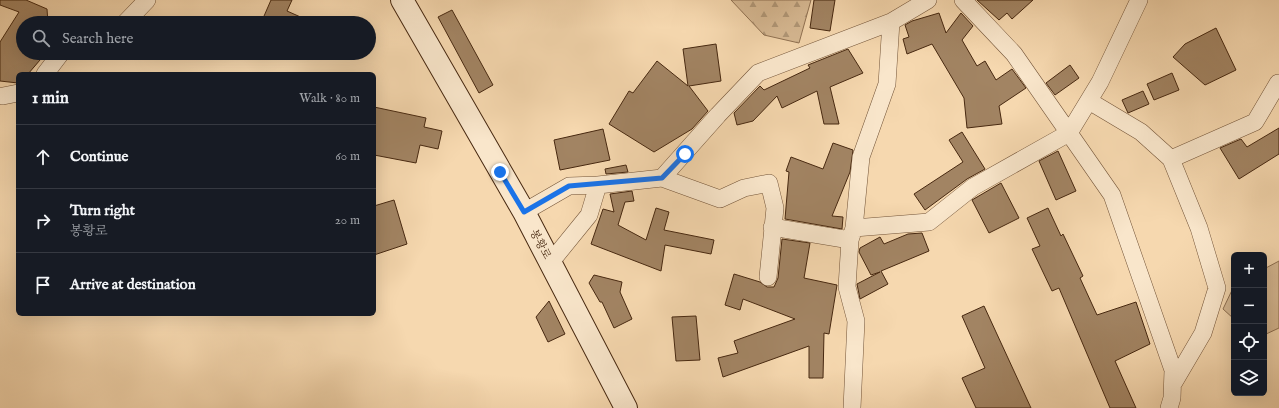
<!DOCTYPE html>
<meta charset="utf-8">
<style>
:root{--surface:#171b24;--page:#20242c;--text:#f1f3f6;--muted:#9ea1a6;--line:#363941}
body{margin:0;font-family:"IM FELL English","Noto Serif KR",serif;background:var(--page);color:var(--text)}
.controls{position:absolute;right:12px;bottom:12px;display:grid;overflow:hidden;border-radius:6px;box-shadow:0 4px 16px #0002}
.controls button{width:36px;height:36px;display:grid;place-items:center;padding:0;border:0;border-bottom:1px solid var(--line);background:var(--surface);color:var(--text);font:20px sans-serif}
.stop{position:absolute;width:12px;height:12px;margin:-9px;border:3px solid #1a73e8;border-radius:50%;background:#fff}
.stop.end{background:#1a73e8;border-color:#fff;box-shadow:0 1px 4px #0008}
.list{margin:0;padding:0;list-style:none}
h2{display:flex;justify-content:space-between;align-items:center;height:52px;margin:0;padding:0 16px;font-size:17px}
h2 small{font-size:13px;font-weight:400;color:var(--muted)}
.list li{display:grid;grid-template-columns:26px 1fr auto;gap:12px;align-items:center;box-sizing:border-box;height:64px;padding:0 16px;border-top:1px solid var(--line)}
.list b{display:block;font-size:15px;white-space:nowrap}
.list p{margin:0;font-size:13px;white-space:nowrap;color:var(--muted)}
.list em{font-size:13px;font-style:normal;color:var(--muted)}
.icon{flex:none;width:22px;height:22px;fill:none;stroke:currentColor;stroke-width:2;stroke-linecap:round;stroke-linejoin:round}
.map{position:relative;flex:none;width:1279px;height:408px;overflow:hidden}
.search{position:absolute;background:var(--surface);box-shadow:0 4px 16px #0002;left:16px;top:16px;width:360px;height:44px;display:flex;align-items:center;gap:10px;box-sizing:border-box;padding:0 14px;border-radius:22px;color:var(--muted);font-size:15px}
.panel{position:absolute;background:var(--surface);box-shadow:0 4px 16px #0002;left:16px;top:72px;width:360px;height:244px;border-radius:6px}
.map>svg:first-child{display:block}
</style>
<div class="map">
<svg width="1279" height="408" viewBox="0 0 1279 408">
<defs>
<pattern id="forest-firs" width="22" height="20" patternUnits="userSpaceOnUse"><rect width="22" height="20" fill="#d8ba94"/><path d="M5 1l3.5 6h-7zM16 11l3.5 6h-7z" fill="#b19777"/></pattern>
</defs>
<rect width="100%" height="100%" fill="#f6d8af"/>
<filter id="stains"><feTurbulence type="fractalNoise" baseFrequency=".005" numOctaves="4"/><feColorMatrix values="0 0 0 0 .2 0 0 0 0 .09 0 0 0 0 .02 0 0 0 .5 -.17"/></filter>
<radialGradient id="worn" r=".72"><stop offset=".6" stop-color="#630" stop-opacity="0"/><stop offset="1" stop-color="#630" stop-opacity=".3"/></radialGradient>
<path fill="#d8ba94" stroke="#907152" d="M 1279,261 L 1279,328 L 1264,335 L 1264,269 Z
M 1234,286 L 1234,319 L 1223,309 Z"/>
<path fill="url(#forest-firs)" stroke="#907152" d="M 731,0 L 811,0 L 799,43 L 764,35 Z"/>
<path fill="#a28463" stroke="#472810" d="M 0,0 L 26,0 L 47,9 L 48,23 L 23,23 L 23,53 L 46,53 L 28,74 L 18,74 L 18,83 L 0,81 L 0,42 L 19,12 L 0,5 Z
M 271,0 L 292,0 L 287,11 L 314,23 L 261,23 Z
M 814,0 L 835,0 L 830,31 L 810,28 Z
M 977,0 L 1033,0 L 1012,19 L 1007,13 L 999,20 Z
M 452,10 L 493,85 L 479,93 L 438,17 Z
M 939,13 L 946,33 L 961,13 L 973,26 L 962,40 L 977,66 L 985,61 L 996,80 L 1012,69 L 1026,88 L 999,106 L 1002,124 L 967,128 L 964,98 L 932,44 L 907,54 L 903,39 L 909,37 L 905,25 L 912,21 Z
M 1216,28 L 1236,70 L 1205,85 L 1173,57 L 1185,44 Z
M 716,44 L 721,81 L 689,86 L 708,111 L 692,129 L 654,152 L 609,124 L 629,91 L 633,93 L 657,61 L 688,86 L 683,49 Z
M 848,49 L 863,73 L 830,87 L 839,124 L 824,124 L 817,91 L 782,108 L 777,96 L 753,121 L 737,125 L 734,113 L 760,86 L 764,90 L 810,68 L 808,65 Z
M 1070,65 L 1079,78 L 1055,95 L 1046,83 Z
M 1172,73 L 1179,90 L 1154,100 L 1147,84 Z
M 1143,91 L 1149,104 L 1128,113 L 1122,100 Z
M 374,107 L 426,118 L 424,127 L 442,131 L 438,149 L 420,145 L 416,163 L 374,155 Z
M 1279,128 L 1279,154 L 1239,179 L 1220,148 L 1241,139 L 1247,147 Z
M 603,129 L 610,160 L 560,170 L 554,140 Z
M 962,132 L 985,169 L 967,179 L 925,210 L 914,194 L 963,162 L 949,140 Z
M 833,143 L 853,150 L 850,172 L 832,216 L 843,217 L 842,229 L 785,219 L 789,172 L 786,171 L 791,157 L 823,169 Z
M 1058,151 L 1076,191 L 1056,200 L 1039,161 Z
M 626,165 L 628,172 L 606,174 L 605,169 Z
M 1001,183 L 1019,218 L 989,233 L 972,200 Z
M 632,191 L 634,201 L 625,202 L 618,225 L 646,240 L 656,208 L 669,212 L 664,230 L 714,240 L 711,254 L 665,245 L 661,271 L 591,244 L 603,209 L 614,212 L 610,194 Z
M 394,200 L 407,244 L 374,255 L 374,206 Z
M 1048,208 L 1061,236 L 1063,234 L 1083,276 L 1080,278 L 1097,315 L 1136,302 L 1150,344 L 1115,361 L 1136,408 L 1110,408 L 1059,288 L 1052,291 L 1032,249 L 1040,246 L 1027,218 Z
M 922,233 L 929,251 L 881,271 L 888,284 L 860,299 L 857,284 L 880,272 L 871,275 L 859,252 L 860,248 L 880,237 L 884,244 L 908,234 Z
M 782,239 L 810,243 L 804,278 L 837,285 L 829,334 L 824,333 L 823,378 L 809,378 L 809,346 L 723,377 L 718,358 L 738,353 L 734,341 L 795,319 L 743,299 L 740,310 L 725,305 L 734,274 L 760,282 L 767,287 L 774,287 L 778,278 Z
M 594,275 L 622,282 L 620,292 L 632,319 L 614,328 L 602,302 L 600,302 L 589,283 Z
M 549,301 L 565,334 L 548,342 L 536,317 Z
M 984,306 L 1031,408 L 976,408 L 962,378 L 985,368 L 962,316 Z
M 696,316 L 700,360 L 676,361 L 672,317 Z"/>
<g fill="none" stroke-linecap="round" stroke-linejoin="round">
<defs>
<path id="street" d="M 963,0 L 1014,54 L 1112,195 L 1173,370 L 1172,398 L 1169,408
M 125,23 L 147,0
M 45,74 L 61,53
M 3,96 L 18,93
M 1089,101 L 1141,132 L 1171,159 L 1255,122 L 1278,83
M 1171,159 L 1199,228 L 1217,288 L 1203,333 L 1173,384
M 662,178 L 720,199 L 744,188 L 769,183 L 775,208 L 768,277
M 524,212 L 569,186 L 598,185
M 772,227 L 850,240
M 854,228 L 929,222 L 973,187 L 1069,133 L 1100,82 L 1139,0
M 550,263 L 589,215 L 598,185 L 662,178 L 718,115 L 758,73 L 891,22 L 928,0
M 852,408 L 856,321 L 847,287 L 850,240 L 854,228 L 861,157 L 887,84 L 891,22"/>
<path id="secondary" d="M 402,0 L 524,212 L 626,408"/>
</defs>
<use href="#street" stroke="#735438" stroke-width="18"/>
<use href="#secondary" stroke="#472810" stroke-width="24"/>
<use href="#street" stroke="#f9e6cb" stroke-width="17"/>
<use href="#secondary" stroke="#f9e6cb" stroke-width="22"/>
</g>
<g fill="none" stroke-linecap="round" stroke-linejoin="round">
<path stroke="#1a73e8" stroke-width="5" d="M 500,172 L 524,212 L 569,186 L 662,178 L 685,154"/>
</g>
<g text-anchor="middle" stroke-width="3" stroke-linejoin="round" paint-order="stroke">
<g font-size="11" fill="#472810" stroke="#f9e6cb">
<text transform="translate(541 244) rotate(62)" y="4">봉황로</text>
</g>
</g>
<rect width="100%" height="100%" filter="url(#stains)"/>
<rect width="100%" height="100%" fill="url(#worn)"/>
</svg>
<div class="controls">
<button>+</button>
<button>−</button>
<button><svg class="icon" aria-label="locate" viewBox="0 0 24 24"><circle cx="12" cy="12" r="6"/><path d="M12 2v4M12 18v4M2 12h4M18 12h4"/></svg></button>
<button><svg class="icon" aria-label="layers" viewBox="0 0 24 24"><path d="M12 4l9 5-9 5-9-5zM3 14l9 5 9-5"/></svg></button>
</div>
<div class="stop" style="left:685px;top:154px"></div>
<div class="stop end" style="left:500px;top:172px"></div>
<div class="search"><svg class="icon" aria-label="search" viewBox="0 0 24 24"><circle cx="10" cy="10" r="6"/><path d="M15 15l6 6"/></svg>Search here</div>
<section class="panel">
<h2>1 min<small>Walk · 80 m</small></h2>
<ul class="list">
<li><svg class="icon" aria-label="ahead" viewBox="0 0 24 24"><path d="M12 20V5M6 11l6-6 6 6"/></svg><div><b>Continue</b></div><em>60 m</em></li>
<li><svg class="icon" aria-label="right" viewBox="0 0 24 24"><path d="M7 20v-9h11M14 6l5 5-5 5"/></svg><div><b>Turn right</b><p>봉황로</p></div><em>20 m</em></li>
<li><svg class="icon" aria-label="arrive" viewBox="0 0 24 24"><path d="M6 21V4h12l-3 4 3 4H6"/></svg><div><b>Arrive at destination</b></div></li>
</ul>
</section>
</div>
